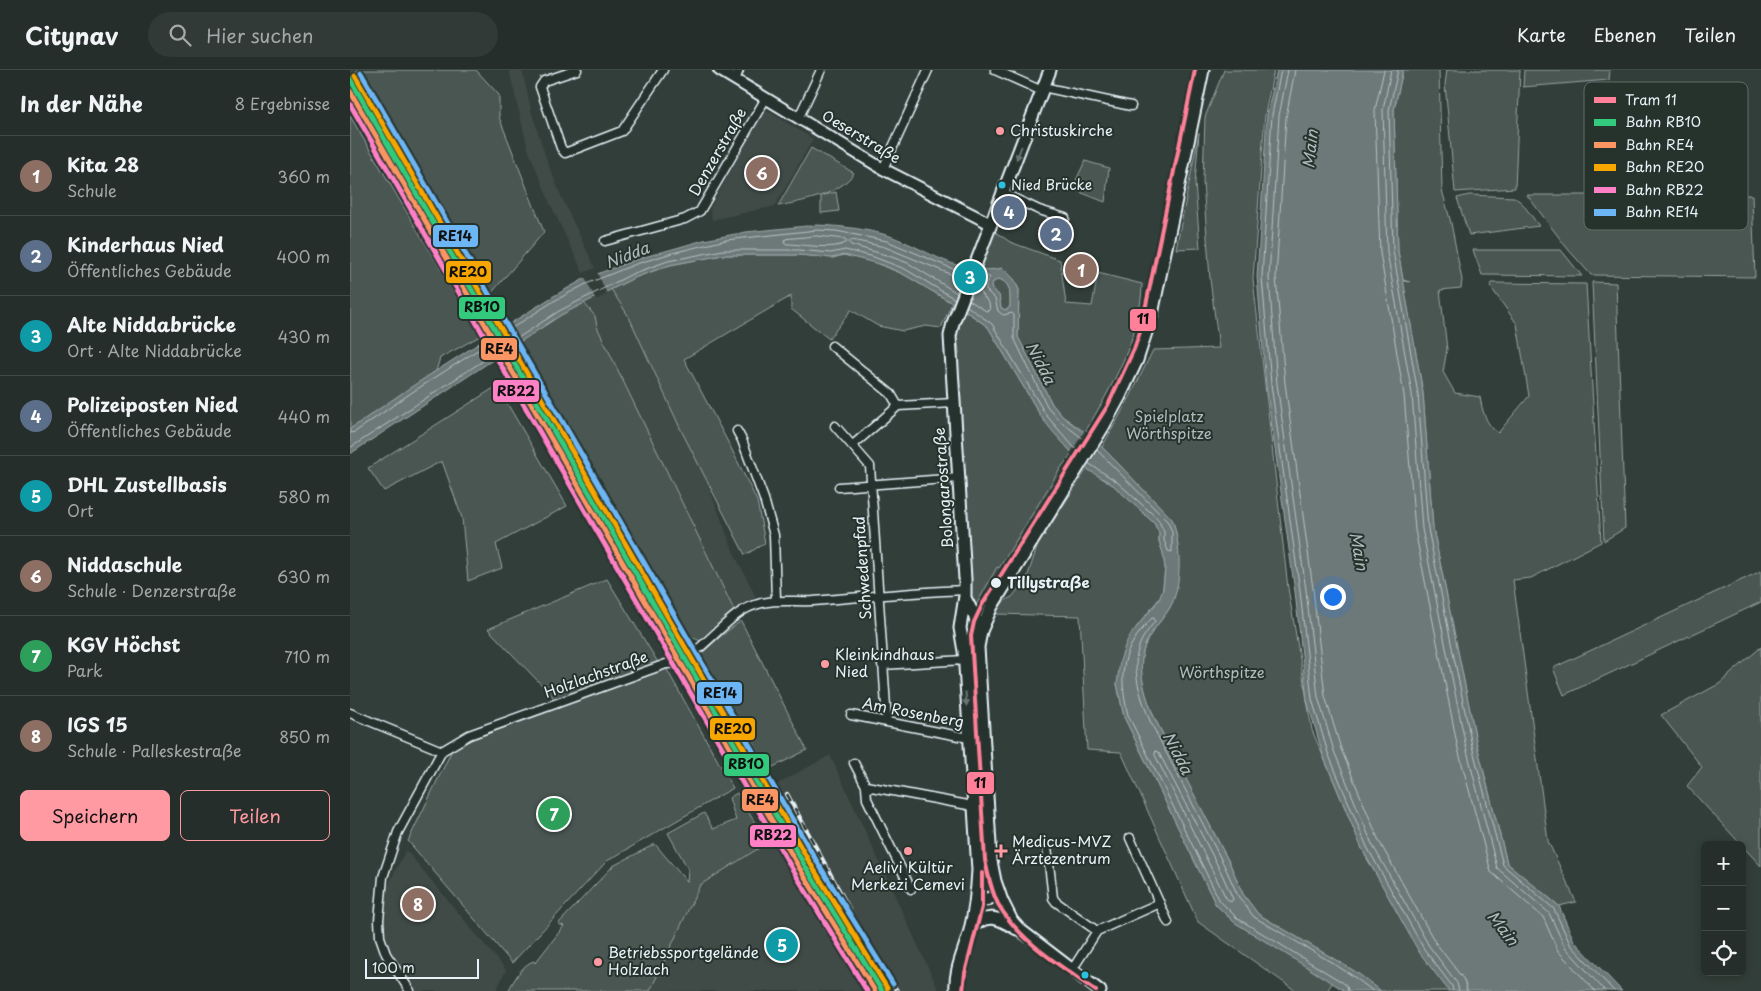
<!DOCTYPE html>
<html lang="de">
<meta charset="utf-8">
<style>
:root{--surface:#262e2b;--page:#323a37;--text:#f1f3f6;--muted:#a4a8a9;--line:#424a47;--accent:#ff9aa2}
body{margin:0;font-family:"Playpen Sans",sans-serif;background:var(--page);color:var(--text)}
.controls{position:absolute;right:15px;bottom:15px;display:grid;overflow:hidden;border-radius:8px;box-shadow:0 2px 8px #0003}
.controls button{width:45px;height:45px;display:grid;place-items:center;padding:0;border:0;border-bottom:1px solid var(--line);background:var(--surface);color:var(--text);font:25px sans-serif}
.scale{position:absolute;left:15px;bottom:12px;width:114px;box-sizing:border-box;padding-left:5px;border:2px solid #e8f1f8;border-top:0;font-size:14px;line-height:18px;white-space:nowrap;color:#e8f1f8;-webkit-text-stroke:4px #26332d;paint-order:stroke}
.you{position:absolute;left:982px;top:526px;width:18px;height:18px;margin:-12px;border:4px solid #fff;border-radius:50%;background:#1a73e8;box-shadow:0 0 0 8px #1a73e833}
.badge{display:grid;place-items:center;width:32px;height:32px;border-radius:50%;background:var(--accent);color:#fff;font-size:16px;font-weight:700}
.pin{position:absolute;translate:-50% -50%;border:2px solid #fff;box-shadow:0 1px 5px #0006}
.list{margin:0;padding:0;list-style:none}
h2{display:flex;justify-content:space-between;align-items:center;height:65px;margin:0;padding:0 20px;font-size:21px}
h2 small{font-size:16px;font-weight:400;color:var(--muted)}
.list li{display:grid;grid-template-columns:32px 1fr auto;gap:15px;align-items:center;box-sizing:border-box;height:80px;padding:0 20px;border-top:1px solid var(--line)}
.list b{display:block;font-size:19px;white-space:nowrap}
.list p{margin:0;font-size:16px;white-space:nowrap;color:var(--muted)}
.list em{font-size:16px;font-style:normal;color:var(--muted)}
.actions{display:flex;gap:10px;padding:15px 20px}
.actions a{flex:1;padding:11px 0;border:1px solid var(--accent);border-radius:8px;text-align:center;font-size:18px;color:var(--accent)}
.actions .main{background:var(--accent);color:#111}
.icon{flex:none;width:28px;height:28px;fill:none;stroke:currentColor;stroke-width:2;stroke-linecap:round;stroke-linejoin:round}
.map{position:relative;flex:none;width:1411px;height:921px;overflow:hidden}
header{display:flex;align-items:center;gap:30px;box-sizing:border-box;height:70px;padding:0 25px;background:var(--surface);border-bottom:1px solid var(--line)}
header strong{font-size:24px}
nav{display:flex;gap:28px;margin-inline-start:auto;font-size:18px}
.search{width:350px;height:45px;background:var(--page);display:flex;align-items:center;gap:12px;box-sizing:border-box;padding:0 18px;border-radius:28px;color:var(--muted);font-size:19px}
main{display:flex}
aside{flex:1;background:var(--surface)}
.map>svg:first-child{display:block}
</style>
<header>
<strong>Citynav</strong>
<div class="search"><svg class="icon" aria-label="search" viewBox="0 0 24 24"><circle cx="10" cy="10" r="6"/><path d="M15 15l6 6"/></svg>Hier suchen</div>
<nav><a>Karte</a><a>Ebenen</a><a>Teilen</a></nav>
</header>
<main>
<aside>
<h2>In der Nähe<small>8 Ergebnisse</small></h2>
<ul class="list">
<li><span class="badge" style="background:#8d6e63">1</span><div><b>Kita 28</b><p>Schule</p></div><em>360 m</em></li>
<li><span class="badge" style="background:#5c6f8a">2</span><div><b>Kinderhaus Nied</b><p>Öffentliches Gebäude</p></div><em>400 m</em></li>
<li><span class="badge" style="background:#0f9aa8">3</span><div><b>Alte Niddabrücke</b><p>Ort · Alte Niddabrücke</p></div><em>430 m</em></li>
<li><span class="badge" style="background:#5c6f8a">4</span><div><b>Polizeiposten Nied</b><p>Öffentliches Gebäude</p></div><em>440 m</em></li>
<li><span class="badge" style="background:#0f9aa8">5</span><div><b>DHL Zustellbasis</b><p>Ort</p></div><em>580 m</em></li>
<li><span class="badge" style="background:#8d6e63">6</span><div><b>Niddaschule</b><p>Schule · Denzerstraße</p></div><em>630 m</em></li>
<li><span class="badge" style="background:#2e9e5b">7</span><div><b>KGV Höchst</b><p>Park</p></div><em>710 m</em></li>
<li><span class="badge" style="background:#8d6e63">8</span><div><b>IGS 15</b><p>Schule · Palleskestraße</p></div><em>850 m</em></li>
</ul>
<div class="actions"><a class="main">Speichern</a><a>Teilen</a></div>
</aside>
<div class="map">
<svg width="1411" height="921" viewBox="0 0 1411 921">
<rect width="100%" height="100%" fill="#323e39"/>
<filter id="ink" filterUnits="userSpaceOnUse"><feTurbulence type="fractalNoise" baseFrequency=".02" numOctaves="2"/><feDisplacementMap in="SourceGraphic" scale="10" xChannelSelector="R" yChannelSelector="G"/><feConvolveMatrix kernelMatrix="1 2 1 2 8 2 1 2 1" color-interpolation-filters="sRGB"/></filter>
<g filter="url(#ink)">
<path fill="#3f4b46" d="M 0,0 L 6,0 L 138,227 L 143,247 L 130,254 L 0,26 Z
M 159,0 L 172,0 L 182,43 L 197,91 L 211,126 L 245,198 L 233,203 L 200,133 L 178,79 Z
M 415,39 L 463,69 L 425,136 L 362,150 L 360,138 Z
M 261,219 L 279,247 L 331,360 L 354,404 L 384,483 L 406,527 L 384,540 L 247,257 L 245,246 L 234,233 Z
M 169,293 L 337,584 L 327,591 L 157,300 Z
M 710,399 L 717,404 L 647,520 L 638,534 L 628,545 L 624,539 L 638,515 L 637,513 L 647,497 L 650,498 Z
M 480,685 L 589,921 L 300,921 L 350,815 L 428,766 L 406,726 Z
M 56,780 L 156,900 L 146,921 L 66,921 L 53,904 L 38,878 L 32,851 L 37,817 Z"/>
<path fill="#495651" stroke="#98a4a4" d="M 6,0 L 126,0 L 149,25 L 149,47 L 194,162 L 138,227 Z
M 874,0 L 924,0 L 915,44 L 903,209 L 938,518 L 962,660 L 1015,785 L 1072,885 L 1099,921 L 1031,921 L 1006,902 L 908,844 L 893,824 L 880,794 L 805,649 C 796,627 788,605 793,582 C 796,566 811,552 819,539 C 832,518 831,472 822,449 L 752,377 L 780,327 L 803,280 L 869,278 L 860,209 L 853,112 L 855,47 Z
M 1053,0 L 1089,0 L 1092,120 L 1101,153 L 1112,210 L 1111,218 L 1090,220 L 1097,279 L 1093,302 L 1105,323 L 1130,327 C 1132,340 1136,355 1148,363 L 1179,326 L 1167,254 L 1140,216 L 1142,213 L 1236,214 L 1251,472 L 1181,508 L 1163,510 L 1198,771 L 1226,832 L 1209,836 L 1157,793 L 1127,675 L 1083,458 L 1073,323 L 1053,211 L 1060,212 L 1053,210 L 1048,181 L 1044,40 Z
M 1097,0 L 1170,0 L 1165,118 L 1105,122 L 1095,14 Z
M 1174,0 L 1260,0 L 1259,10 L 1173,17 Z
M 0,46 L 130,266 L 90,288 L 86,301 L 0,359 Z
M 849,63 L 845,113 L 850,178 L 826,179 Z
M 461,78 L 504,103 C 488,126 453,131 428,136 Z
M 735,91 L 759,98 L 755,132 L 722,119 Z
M 486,122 L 489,141 L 471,143 L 471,126 Z
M 1119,125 L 1164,127 L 1172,133 L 1189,156 L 1119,165 L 1107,128 Z
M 1177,125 L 1402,125 L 1405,207 L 1241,205 L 1217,178 Z
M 644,161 L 660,172 L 710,190 L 716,234 L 742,236 L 748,203 L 792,214 C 791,267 761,318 735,362 L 712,346 L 702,334 L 668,267 L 669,220 L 664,209 L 653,198 L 642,200 L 629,200 Z
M 1123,180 L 1211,180 L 1232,206 L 1132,205 Z
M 373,185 L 449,185 L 482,188 L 494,185 L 520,191 L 553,204 L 602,233 L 591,258 L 576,256 L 553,261 L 528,256 L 501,240 L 479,269 L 441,239 L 441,226 L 334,289 L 381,378 L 407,431 L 415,473 L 395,485 L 331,360 L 279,247 L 261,219 L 284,208 L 320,195 Z
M 649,209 C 662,214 660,225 660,237 L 656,240 L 651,238 L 649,225 L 641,219 L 642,213 Z
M 1242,212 L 1266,213 L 1275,458 L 1254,471 Z
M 234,233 L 245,246 L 247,257 L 384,540 L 353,572 L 339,566 L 334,561 L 166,274 L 211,245 Z
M 614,240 L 638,257 L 692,348 L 722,383 L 710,399 L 649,498 L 647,497 L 625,537 L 620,530 L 607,286 L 609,283 L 608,272 L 605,265 Z
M 147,316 L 217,436 L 146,474 L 152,498 L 118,511 L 112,448 L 92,391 L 34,421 L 18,398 Z
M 737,399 L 763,415 L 804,453 L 809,463 L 809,471 L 813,483 L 815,498 L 812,525 L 781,564 L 767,614 L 774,647 L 866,835 L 884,852 L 983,912 L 977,921 L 946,921 L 848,852 L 771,682 L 737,680 L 730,546 L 645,544 L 654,531 L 662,527 L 666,522 L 678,505 L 688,474 Z
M 1411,501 L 1411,532 L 1214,625 L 1203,598 Z
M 257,509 L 309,594 L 208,632 L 138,559 Z
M 391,551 L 457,680 L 419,699 L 351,584 L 371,566 Z
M 1411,577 L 1411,796 L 1337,716 L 1352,697 L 1311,645 L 1369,614 Z
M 316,598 L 383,718 L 257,791 L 162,893 L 58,771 L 104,676 Z
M 387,723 L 417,773 L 350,815 L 300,921 L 158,921 C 164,911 172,894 184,891 L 185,893 L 214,856 L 208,854 L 263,796 L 305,774 L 337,812 L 338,799 L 318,763 L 354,743 L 363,759 L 386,750 L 379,728 Z"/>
<path fill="#6d7978" stroke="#9ea9ab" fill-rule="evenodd" d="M 927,0 L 1053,0 L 1044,40 L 1048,181 L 1073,323 L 1083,458 L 1127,675 L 1157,793 L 1209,836 L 1224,871 L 1272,921 L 1099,921 L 1069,882 L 1012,779 L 973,685 L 957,630 L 945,522 L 916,315 L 907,207 L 917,44 Z
M 467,155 C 491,156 517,159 540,166 C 579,180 609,207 653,198 L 664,209 L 669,220 L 668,267 L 702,334 L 712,346 L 752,377 L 822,449 C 831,473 833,517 819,539 C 811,552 796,566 793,582 C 788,605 796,627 805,649 L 880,794 L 893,824 L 908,844 L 1006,902 L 1031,921 L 995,921 L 884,852 L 866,835 L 774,647 L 767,614 L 770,591 L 776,573 L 781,564 L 809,530 L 813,519 L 815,498 L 813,483 L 809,471 L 809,463 L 804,453 L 763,415 L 737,399 L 704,363 L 692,348 L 638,257 L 616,241 L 575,217 L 553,204 L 533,195 L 494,185 L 482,188 L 449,185 L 373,185 L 320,195 L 284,208 L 211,245 L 0,384 L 0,359 L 58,319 L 134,270 L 202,227 L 234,209 L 284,190 L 354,170 L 396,162 ZM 649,209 C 662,214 660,225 660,237 L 656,240 L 651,238 L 649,225 L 641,218 L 642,213 Z"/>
<path fill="#323e39" d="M 247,202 L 257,224 L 246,230 L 234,206 Z
M 149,258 L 161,280 L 150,287 L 137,265 Z
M 735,360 L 752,374 L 735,401 L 720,384 Z"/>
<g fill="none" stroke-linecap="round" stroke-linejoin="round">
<path stroke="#b7c1c5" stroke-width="1" d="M 931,0 L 922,45 L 912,207 L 921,314 L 950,521 L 962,629 L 978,683 L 1017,777 L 1074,879 L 1102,916 L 1103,921
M 938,0 L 929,46 L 919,207 L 927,314 L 956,520 L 968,627 L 984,681 L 1022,774 L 1079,876 L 1107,913 L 1109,921
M 945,0 L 936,47 L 926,207 L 935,313 L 963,519 L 975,626 L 991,679 L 1029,771 L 1085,872 L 1114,910 L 1117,921
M 1034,0 L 1025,40 L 1030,183 L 1054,325 L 1065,460 L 1108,679 L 1141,802 L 1193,847 L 1208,881 L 1245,921
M 1041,0 L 1033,40 L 1037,182 L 1062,324 L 1072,459 L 1116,677 L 1147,798 L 1199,843 L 1215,877 L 1255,921
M 1048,0 L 1039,40 L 1043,181 L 1068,324 L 1078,459 L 1122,676 L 1153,795 L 1204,839 L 1220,874 L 1264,921
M 467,166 L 495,169 L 497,172 C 484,181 453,174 437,174 L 434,172 L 436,169 Z
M 629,205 L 640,207 L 636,214 L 636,220 L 645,229 L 648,241 L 653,245 L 662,243 L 664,245 L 664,268 L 697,336 L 709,350 L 736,371
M 607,223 L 558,193 L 536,185 L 501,175 L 499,172 L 502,170 L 535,177 L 612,209
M 619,230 L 636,241 L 640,240 L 639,233 L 631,224 L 630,213 L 626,211
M 617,236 L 642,254 L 696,345 L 729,383
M 0,363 L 5,362 L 61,323 L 204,231 L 236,214 L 286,194 L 322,183 L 376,170 L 467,160 L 486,161 L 537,171 L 615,204
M 0,378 L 209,241 L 282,204 L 318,191 L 373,180 L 449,180 L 481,183 L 495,180 L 521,186 L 555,199 L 605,229
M 738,393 L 766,411 L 808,449 L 814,462 L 814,470 L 818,481 L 822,482 L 822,462 L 818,452 L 747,380
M 806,681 L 809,683 L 870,800 L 883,829 L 881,832 L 876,828 L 805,685 Z
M 998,921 L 997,916 L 992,912 L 887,848 L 870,831 L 778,645 C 768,603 771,580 802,548 L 804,548 L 805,551 C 800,558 793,566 790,574 C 780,599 791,628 800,651 L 875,797 L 888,826 L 904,847 L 981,892 L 1003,906 L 1023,921"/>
<defs>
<path id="minor" d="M 227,0 L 194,11 L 190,17 L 211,78 L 215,83 L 272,61 L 313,0
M 645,0 L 692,21
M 385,10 L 389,0
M 693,17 L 781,36
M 449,47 L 471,0
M 533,99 L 578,0
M 653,123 L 689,140 L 715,148
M 255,171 L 335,149 L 350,141 L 416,28
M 482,276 L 541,324 L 548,336
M 485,356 L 520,396 L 537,652
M 387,361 L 392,370 L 414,429 L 424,465 L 426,530
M 503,375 L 548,336 L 604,333
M 489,417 L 609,408
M 532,595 L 614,590
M 0,643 L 92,681
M 501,645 L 619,668
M 504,693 L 516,716 L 517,729 L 561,819
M 516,716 L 623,736
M 780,768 L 818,852
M 697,777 L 703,828 L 706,832 L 747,861
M 722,900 L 747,861 L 810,833
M 60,921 L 36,884 L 30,867 L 29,850 L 33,807 L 48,762 L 92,681 L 119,665 L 316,594 C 344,596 374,546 402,536 C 423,528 442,532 463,531 C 513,527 564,522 615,520"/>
<path id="tertiary" d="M 369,0 L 533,99 L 641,154"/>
<path id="secondary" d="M 615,528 L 627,551 L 628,566
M 626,822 L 629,828 L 636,830 L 644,826 L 647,819
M 620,860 C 636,841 649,848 667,859
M 606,921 C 604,900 615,880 620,860 C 625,840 627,820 628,800 L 614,581 L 610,558 L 615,526 L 615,509 L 600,266 L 603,253 L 700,0
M 750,921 L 669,859 L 662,851 L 652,831 L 645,811 L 641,791 L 628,577 L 631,561 L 642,536 L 753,357 L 770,326 L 787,290 L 802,244 L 853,0"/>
</defs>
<use href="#minor" stroke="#e8f1f8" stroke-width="11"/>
<use href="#tertiary" stroke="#e8f1f8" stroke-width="14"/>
<use href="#secondary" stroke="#e8f1f8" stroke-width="15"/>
<use href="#minor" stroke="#26332d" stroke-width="8"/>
<use href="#tertiary" stroke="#26332d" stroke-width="10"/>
<use href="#secondary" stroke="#26332d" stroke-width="11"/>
<defs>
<path id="rail" d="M 437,724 L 523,883 L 547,921"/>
</defs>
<use href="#rail" stroke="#e8f1f8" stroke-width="4.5"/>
<use href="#rail" stroke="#26332d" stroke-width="2.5" stroke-dasharray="8" stroke-linecap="butt"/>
<defs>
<path id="rail-1" d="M 0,9 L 455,796 L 532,921"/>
<path id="rail-2" d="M 0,21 L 450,799 L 525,921"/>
<path id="rail-3" d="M 5,6 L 460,793 L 537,918"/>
<path id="rail-4" d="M 0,34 L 444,802 L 517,921"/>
<path id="rail-5" d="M 11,3 L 466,790 L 543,914"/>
</defs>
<use href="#rail-1" stroke="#26332d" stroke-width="9"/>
<use href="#rail-2" stroke="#26332d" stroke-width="9"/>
<use href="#rail-3" stroke="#26332d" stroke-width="9"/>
<use href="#rail-4" stroke="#26332d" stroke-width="9"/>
<use href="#rail-5" stroke="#26332d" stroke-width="9"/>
<use href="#rail-1" stroke="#33ca7d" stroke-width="5"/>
<use href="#rail-2" stroke="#fb9564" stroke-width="5"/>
<use href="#rail-3" stroke="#f7a600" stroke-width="5"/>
<use href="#rail-4" stroke="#ff80c5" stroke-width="5"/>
<use href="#rail-5" stroke="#6db6f5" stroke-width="5"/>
<defs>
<path id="tram-1" d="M 613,921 L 615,903 L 632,837 L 632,803
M 746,921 C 711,896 670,872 648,834 C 641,820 638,805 635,790 L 621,566 L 624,552 L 632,535 L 758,335 L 784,279 L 791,259 L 845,0"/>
</defs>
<use href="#tram-1" stroke="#26332d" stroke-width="8"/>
<use href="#tram-1" stroke="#ff8098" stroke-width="4"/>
</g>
<defs><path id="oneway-solid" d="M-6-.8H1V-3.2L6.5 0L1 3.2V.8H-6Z" transform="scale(1.25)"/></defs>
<g fill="#6a7674">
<use href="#oneway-solid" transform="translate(669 83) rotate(111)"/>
<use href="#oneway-solid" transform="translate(616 629) rotate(86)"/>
</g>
</g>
<g fill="#ff9aa2" stroke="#26332d" stroke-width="2">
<circle cx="650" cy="61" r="5"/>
<circle cx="475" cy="594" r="5"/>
<circle cx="558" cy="781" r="5"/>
<path d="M648.5 773.5h5v5h5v5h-5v5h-5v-5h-5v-5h5z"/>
<circle cx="248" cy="892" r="5"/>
</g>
<g fill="#2dbfdf" stroke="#26332d" stroke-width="2">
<circle cx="652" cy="115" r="4.5"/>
<circle cx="735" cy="905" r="4.5"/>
</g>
<circle fill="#e8f1f8" stroke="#26332d" stroke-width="2" cx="646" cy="513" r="6"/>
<g text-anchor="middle" stroke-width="4" stroke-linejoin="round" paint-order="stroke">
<g font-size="14" fill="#e8f1f8" stroke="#26332d" text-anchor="start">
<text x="661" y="120">Nied Brücke</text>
</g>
<g font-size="15" fill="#e8f1f8" stroke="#26332d" text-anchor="start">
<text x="660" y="66">Christuskirche</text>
<text x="485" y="590">Kleinkindhaus<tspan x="485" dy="17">Nied</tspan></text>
<text x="662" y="777">Medicus-MVZ<tspan x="662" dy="17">Ärztezentrum</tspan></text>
<text x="558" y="803" text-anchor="middle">Aelivi Kültür<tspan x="558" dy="17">Merkezi Cemevi</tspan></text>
<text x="258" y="888">Betriebssportgelände<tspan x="258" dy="17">Holzlach</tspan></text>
</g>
<g font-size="15" fill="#e8f1f8" stroke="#26332d">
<text transform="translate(511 67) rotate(31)" y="5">Oeserstraße</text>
<text transform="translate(368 82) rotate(-60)" y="5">Denzerstraße</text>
<text transform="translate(594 418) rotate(-94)" y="5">Bolongarostraße</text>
<text transform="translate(513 498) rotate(-94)" y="5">Schwedenpfad</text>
<text transform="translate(246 605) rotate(-20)" y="5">Holzlachstraße</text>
<text transform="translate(563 643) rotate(11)" y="5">Am Rosenberg</text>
</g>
<g font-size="15" fill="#b0bbbe" stroke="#26332d">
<text x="819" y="352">Spielplatz<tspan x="819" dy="17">Wörthspitze</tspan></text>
<text x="872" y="608">Wörthspitze</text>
</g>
<g font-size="15" font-weight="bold" fill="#e8f1f8" stroke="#26332d" text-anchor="start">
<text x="657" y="518">Tillystraße</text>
</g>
<g font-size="16" font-style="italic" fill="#b1bbbe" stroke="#26332d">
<text transform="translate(960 79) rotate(-84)" y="6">Main</text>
<text transform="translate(277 185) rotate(-21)" y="6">Nidda</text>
<text transform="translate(691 293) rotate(63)" y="6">Nidda</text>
<text transform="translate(1009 481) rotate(79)" y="6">Main</text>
<text transform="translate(828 683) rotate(63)" y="6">Nidda</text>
<text transform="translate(1153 858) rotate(52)" y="6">Main</text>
</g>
</g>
<rect x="1234" y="12" width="164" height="148" rx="8" fill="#26332d" stroke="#606c6a" stroke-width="1"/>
<rect x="1244" y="27" width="22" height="6" fill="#ff8098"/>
<rect x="1244" y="49" width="22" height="7" fill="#33ca7d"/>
<rect x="1244" y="72" width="22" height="6" fill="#fb9564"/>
<rect x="1244" y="94" width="22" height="7" fill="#f7a600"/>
<rect x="1244" y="117" width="22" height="6" fill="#ff80c5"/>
<rect x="1244" y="139" width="22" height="7" fill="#6db6f5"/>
<g font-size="14" fill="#e8f1f8">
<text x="1275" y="35">Tram 11</text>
<text x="1275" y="57">Bahn RB10</text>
<text x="1275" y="80">Bahn RE4</text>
<text x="1275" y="102">Bahn RE20</text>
<text x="1275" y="125">Bahn RB22</text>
<text x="1275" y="147">Bahn RE14</text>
</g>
<g stroke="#26332d" stroke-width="2">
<rect x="82" y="154" width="47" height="24" rx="5" fill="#6db6f5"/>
<rect x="95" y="190" width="47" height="24" rx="5" fill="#f7a600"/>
<rect x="108" y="226" width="48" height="24" rx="5" fill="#33ca7d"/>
<rect x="779" y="238" width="28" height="24" rx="5" fill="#ff8098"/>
<rect x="130" y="267" width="38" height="24" rx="5" fill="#fb9564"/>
<rect x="142" y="309" width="48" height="24" rx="5" fill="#ff80c5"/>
<rect x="346" y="611" width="47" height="24" rx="5" fill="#6db6f5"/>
<rect x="359" y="647" width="47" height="24" rx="5" fill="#f7a600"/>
<rect x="373" y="683" width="47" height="24" rx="5" fill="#33ca7d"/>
<rect x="616" y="701" width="29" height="24" rx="5" fill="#ff8098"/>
<rect x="391" y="718" width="38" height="24" rx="5" fill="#fb9564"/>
<rect x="399" y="754" width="48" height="24" rx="5" fill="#ff80c5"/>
</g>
<g font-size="14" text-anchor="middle" font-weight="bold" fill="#111">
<text x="105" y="171">RE14</text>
<text x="118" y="207">RE20</text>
<text x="132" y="242">RB10</text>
<text x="793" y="254">11</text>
<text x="149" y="284">RE4</text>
<text x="166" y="326">RB22</text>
<text x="370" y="628">RE14</text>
<text x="383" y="664">RE20</text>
<text x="396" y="699">RB10</text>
<text x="630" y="718">11</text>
<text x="410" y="735">RE4</text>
<text x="423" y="770">RB22</text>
</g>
</svg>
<div class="controls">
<button>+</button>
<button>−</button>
<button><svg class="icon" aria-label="locate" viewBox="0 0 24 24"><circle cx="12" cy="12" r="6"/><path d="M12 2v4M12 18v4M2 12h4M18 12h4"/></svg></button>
</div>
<div class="scale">100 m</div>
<div class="you"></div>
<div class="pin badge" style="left:731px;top:200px;background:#8d6e63">1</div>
<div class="pin badge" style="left:706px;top:164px;background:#5c6f8a">2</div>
<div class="pin badge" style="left:620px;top:207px;background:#0f9aa8">3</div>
<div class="pin badge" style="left:659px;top:142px;background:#5c6f8a">4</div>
<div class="pin badge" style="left:432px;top:875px;background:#0f9aa8">5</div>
<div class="pin badge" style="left:412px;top:103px;background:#8d6e63">6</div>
<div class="pin badge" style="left:204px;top:744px;background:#2e9e5b">7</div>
<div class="pin badge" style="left:68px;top:834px;background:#8d6e63">8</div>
</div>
</main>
